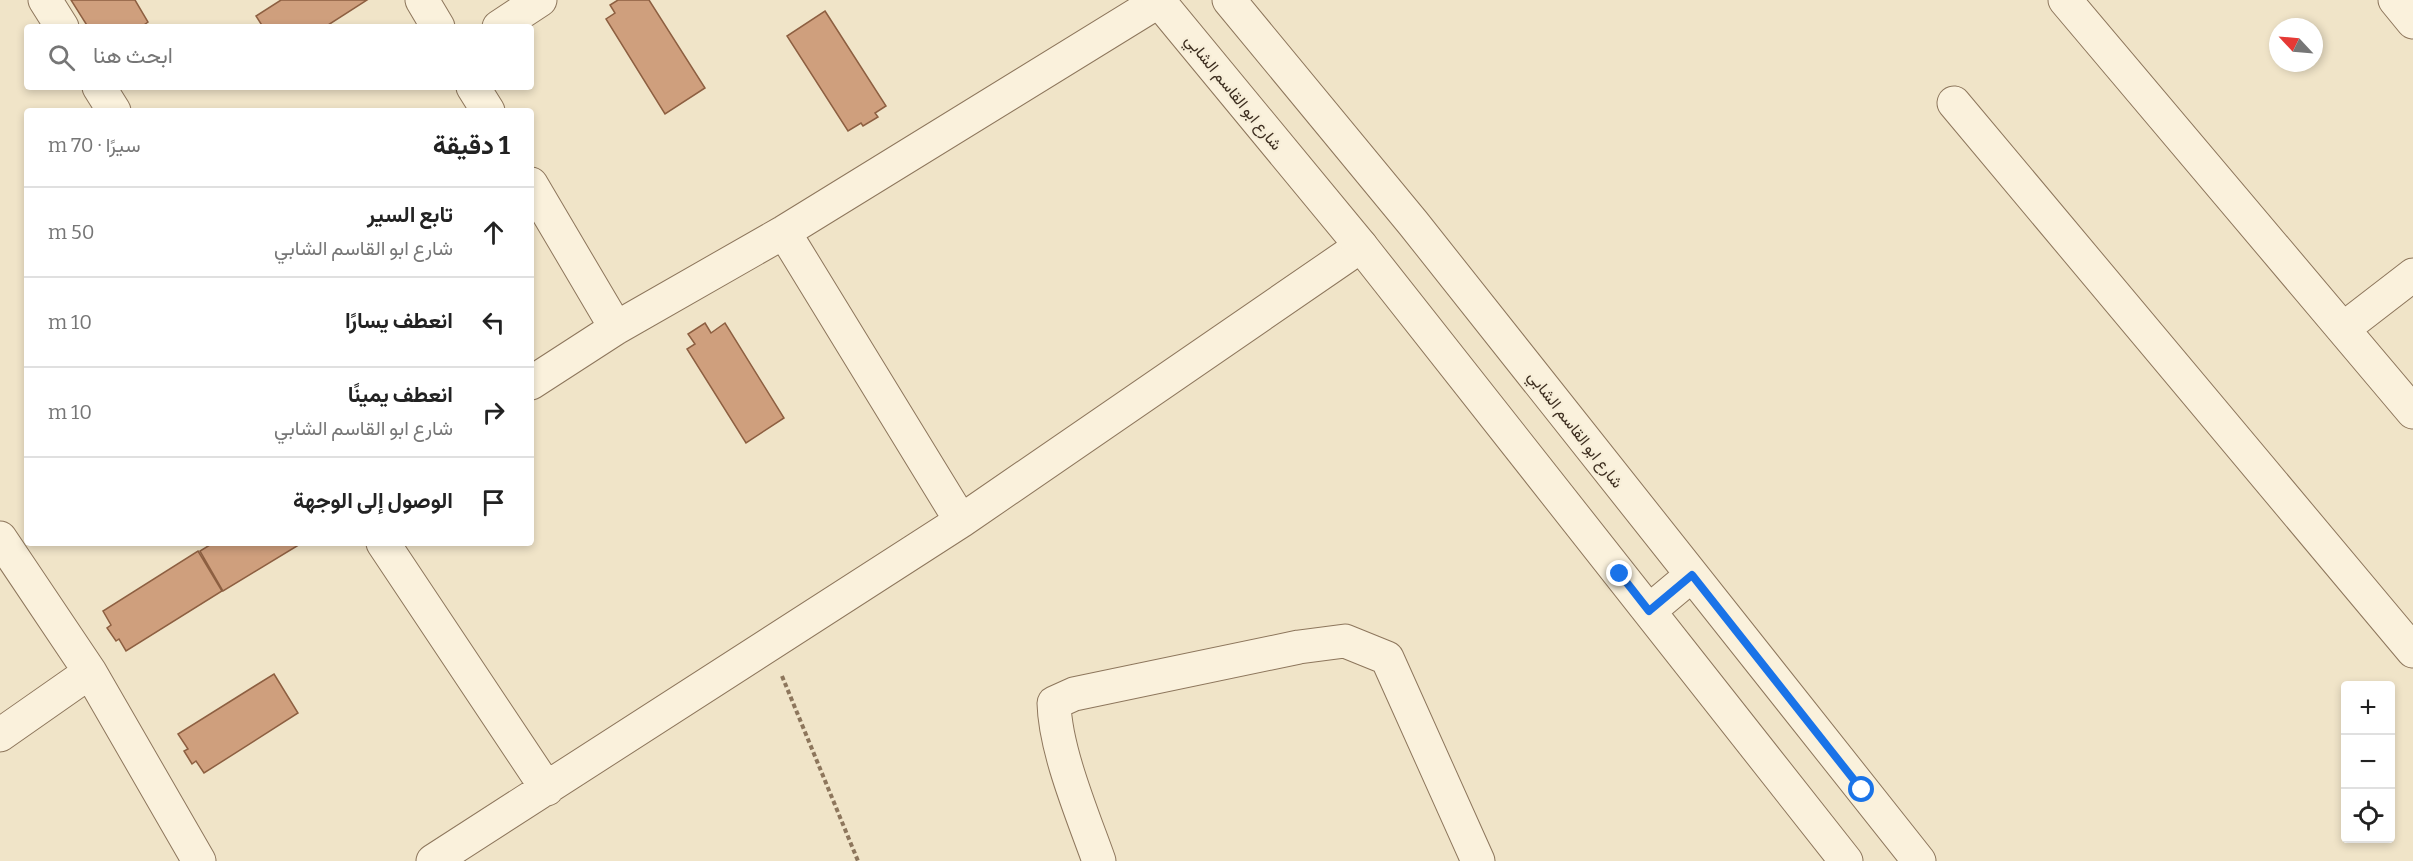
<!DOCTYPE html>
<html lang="ar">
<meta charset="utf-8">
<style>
:root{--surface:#fff;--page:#f6f6f6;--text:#222;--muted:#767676;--line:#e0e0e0}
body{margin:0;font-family:Bitter,Vazirmatn,serif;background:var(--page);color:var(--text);direction:rtl}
.controls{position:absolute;right:18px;bottom:18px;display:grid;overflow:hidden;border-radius:6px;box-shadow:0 3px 9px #0003}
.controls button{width:54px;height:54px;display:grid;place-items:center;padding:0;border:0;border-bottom:2px solid var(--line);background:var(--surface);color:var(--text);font:30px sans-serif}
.compass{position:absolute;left:2269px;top:18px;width:54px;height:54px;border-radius:50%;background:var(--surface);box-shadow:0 3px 9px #0003;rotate:296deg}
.stop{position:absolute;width:18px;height:18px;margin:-14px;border:4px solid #1a73e8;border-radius:50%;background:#fff}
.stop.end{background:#1a73e8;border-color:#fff;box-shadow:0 2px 6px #0008}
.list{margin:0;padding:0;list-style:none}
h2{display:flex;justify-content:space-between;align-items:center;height:78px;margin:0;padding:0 24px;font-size:26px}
h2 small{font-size:20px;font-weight:400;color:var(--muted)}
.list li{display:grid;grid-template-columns:39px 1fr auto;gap:18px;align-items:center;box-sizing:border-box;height:90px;padding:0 24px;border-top:2px solid var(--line)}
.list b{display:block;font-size:22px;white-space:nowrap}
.list p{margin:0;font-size:20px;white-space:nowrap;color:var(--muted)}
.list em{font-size:20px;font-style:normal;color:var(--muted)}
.icon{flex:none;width:33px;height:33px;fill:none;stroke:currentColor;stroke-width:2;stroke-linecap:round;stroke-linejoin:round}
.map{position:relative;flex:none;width:2413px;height:861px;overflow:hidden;direction:ltr}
.search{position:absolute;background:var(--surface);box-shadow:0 3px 9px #0003;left:24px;top:24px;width:510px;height:66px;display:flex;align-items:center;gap:15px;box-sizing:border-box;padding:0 21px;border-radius:6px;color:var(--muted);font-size:22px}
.panel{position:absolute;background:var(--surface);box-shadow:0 3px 9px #0003;left:24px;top:108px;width:510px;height:438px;border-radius:6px;direction:rtl}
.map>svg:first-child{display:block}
</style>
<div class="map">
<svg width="2413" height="861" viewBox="0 0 2413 861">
<rect width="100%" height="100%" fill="#f0e4c8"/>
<path fill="#cf9f7d" stroke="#8d5f41" stroke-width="1.5" d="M 71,0 L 135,0 L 148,22 L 141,27 L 88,27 Z
M 281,0 L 367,0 L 325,27 L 263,27 L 256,16 Z
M 618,0 L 649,0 L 705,88 L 665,114 L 606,19 L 615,13 L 610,5 Z
M 825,11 L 886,106 L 875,113 L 878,117 L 863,126 L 861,123 L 848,131 L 787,36 Z
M 705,323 L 711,333 L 725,323 L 784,418 L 746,443 L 687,349 L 695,344 L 688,334 Z
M 213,543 L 302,543 L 223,591 L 200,551 Z
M 198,551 L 222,591 L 126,651 L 119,639 L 116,641 L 107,628 L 111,625 L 103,611 Z
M 274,674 L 298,713 L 204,773 L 196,761 L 192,764 L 184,751 L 188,749 L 178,734 Z"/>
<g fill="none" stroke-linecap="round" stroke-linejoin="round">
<defs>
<path id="minor" d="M 45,0 L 62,27
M 422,0 L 438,27
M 2065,0 L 2413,412
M 2395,0 L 2413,22
M 499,27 L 540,0
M 99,87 L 114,111
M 473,87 L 488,111
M 1954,103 L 2413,651
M 531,184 L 616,328
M 784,232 L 961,521
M 2343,329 L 2413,275
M 531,383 L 616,328 L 784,232 L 1159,1
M 0,538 L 90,672 L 199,861
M 383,543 L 547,789
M 0,735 L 90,672
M 433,861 L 961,521 L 1361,246
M 1099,861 C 1083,816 1055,750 1054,703 L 1074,694 L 1299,647 L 1345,641 L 1387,658 L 1478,861"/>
<path id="tertiary" d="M 1158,0 L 1361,246 L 1846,861
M 1229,0 L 1413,223 L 1919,861
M 1649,611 L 1692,575"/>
</defs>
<use href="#minor" stroke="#8d765c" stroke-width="35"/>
<use href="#tertiary" stroke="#8d765c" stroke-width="35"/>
<path stroke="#8d765c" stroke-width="4" stroke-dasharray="4.5 3" stroke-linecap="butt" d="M 782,676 L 858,861"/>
<use href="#minor" stroke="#faf1dc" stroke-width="33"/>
<use href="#tertiary" stroke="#faf1dc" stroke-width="33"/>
</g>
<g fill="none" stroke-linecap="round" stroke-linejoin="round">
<path stroke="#1a73e8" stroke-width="8" d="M 1620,574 L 1649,611 L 1692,575 L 1862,790"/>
</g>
<g text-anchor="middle" stroke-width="4.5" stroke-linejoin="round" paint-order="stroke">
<g font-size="16" fill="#3d2e20" stroke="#f7eed8">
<text transform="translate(1234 92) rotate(51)" y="6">شارع ابو القاسم الشابي</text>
<text transform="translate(1576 429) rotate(52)" y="6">شارع ابو القاسم الشابي</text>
</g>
</g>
</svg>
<div class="controls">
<button>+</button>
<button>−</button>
<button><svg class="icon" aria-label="locate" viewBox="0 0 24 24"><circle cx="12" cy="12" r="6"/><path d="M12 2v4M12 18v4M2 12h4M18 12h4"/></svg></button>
</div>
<svg class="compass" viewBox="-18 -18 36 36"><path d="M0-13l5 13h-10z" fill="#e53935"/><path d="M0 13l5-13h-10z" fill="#767676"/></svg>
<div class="stop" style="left:1862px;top:790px"></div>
<div class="stop end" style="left:1620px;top:574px"></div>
<div class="search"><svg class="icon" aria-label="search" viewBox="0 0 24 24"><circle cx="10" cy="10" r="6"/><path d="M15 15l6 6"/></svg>ابحث هنا</div>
<section class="panel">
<h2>1 دقيقة<small>سيرًا · 70 m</small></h2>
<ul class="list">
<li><svg class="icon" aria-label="ahead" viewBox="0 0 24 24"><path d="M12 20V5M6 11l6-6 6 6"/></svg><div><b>تابع السير</b><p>شارع ابو القاسم الشابي</p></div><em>50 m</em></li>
<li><svg class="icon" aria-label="left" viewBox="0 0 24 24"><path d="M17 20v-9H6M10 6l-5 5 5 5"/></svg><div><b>انعطف يسارًا</b></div><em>10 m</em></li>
<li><svg class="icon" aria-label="right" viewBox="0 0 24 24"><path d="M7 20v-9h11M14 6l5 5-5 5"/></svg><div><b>انعطف يمينًا</b><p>شارع ابو القاسم الشابي</p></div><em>10 m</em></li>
<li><svg class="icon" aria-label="arrive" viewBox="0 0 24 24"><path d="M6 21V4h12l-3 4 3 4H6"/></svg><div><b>الوصول إلى الوجهة</b></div></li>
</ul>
</section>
</div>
